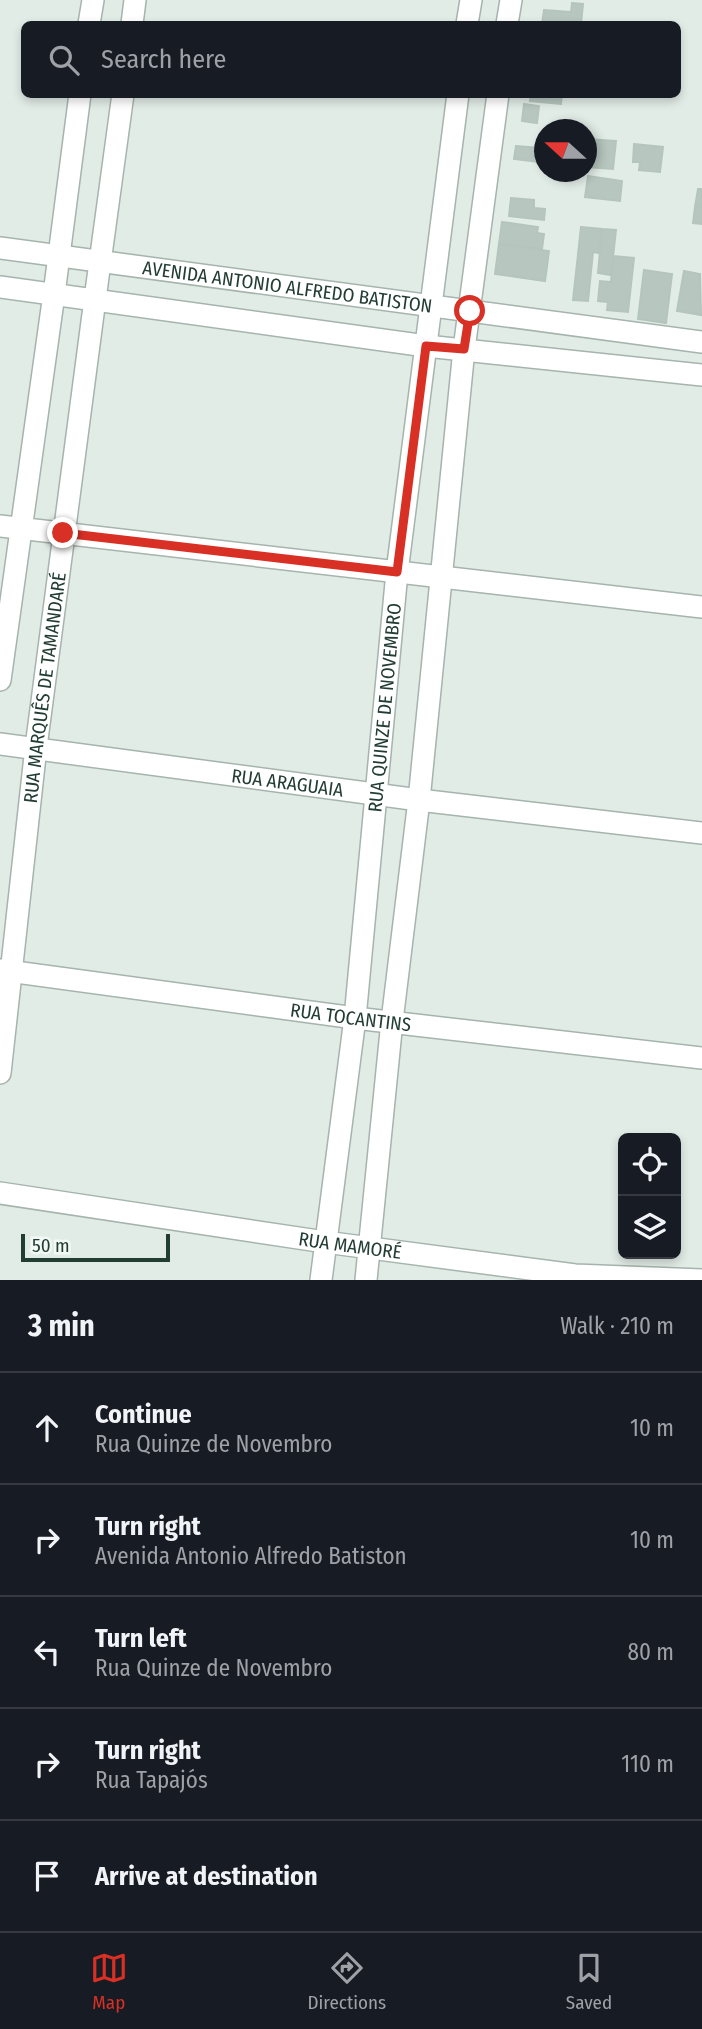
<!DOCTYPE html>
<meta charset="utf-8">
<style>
:root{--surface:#171b24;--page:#20242c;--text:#f1f3f6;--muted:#9ea1a6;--line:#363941;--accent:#d93025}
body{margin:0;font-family:"Fira Sans Condensed",sans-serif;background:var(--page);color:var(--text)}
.controls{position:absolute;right:21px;bottom:21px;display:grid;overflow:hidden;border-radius:10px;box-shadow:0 4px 10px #0003}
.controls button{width:63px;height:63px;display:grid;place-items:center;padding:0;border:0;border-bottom:2px solid var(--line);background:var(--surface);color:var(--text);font:35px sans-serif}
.compass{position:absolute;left:534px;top:119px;width:63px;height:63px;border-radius:50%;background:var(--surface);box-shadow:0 4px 10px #0003;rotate:291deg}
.scale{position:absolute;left:21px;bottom:18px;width:149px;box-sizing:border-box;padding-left:7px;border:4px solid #223d33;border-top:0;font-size:19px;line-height:24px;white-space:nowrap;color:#223d33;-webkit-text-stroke:5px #f2f8f5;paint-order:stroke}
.stop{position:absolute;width:21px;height:21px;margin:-16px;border:5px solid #d93025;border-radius:50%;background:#fff}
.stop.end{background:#d93025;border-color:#fff;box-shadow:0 2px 7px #0008}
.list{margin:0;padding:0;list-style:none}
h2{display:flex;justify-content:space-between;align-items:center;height:91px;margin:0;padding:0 28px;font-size:30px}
h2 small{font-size:23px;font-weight:400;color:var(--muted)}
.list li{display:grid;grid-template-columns:46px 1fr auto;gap:21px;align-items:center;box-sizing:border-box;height:112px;padding:0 28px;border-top:2px solid var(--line)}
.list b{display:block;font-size:26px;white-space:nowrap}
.list p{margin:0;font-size:23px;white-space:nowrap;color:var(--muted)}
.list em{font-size:23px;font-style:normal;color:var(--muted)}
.icon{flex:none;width:38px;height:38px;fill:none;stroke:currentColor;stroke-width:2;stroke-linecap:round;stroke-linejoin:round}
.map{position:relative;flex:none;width:702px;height:1280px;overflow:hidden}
.search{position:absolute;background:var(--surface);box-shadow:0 4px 10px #0003;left:21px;right:21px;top:21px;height:77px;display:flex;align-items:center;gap:18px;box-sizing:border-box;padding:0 24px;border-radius:10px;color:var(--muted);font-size:26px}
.sheet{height:651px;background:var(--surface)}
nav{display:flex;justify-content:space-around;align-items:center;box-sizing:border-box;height:98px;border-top:2px solid var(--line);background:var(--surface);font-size:19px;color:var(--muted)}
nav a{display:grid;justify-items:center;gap:4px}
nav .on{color:var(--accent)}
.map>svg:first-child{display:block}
</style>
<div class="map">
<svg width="702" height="1280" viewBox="0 0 702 1280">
<rect width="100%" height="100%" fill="#e2ece6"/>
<path fill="#b7c7bf" stroke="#b4c5bd" stroke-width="2" d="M 572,3 L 583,4 L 581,24 L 542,24 L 544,10 L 571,12 Z
M 531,94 L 562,94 L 561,104 L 530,101 Z
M 524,104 L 539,106 L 537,123 L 522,121 Z
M 586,139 L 616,141 L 613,169 L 586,167 Z
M 634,144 L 663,147 L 660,172 L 639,170 L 640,162 L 633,162 Z
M 516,146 L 540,148 L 538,162 L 514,159 Z
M 588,176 L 622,181 L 620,201 L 585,197 Z
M 698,189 L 702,189 L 702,208 L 695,207 Z
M 511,198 L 534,200 L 534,208 L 545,209 L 544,220 L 509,216 Z
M 695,207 L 702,208 L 702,224 L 693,223 Z
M 502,222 L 538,227 L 537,233 L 544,234 L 542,249 L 499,244 Z
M 581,227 L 602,229 L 599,253 L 593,252 L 588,301 L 573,300 Z
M 602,229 L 616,230 L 611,275 L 598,273 Z
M 499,244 L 549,251 L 545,281 L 495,274 Z
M 613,256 L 634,258 L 628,312 L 607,310 L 608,302 L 598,301 L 600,281 L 611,282 Z
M 644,270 L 672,274 L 666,323 L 638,319 Z
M 684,271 L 700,274 L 701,315 L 677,311 Z"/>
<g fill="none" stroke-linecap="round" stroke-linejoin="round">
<defs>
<g id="minor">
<path d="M 467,24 L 471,0"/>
<path d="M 507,24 L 511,0"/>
<path d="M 0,526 L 702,607"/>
<path d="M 0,680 L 54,294"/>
<path id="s1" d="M 0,744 L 419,800 L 702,833"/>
<path id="s2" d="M 0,970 L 355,1018 L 702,1058"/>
<path id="s3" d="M 0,1073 L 36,747 L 95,299"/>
<path id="s4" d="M 0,1193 L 325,1242 L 575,1275 L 702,1280"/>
<path id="s5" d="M 321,1280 L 355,1018 L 397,572 L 458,94"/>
<path d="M 366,1280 L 392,1021 L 419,800 L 464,349 L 498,94"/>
</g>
<g id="tertiary">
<path d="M 89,24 L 93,0"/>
<path d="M 132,24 L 135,0"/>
<path id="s6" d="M 0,248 L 702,342"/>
<path d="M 0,287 L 426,346 L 702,375"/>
<path d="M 54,294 L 80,94"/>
<path d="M 95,299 L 123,94"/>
</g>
</defs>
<use href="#minor" stroke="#a5b4ad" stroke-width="24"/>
<use href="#tertiary" stroke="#a5b4ad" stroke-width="24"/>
<use href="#minor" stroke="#fff" stroke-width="21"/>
<use href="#tertiary" stroke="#fff" stroke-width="21"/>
</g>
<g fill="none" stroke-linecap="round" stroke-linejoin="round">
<path stroke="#d93025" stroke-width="9" d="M 63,533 L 397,572 L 426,346 L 464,349 L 470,311"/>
</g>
<g text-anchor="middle" stroke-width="7" stroke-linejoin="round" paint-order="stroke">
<g font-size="19" fill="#223d33" stroke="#f2f8f5">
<text dy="7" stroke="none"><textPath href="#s6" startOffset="290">AVENIDA ANTONIO ALFREDO BATISTON</textPath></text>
<text dy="7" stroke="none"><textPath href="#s3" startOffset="388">RUA MARQUÊS DE TAMANDARÉ</textPath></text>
<text dy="7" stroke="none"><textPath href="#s5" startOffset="576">RUA QUINZE DE NOVEMBRO</textPath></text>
<text dy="7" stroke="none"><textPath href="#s1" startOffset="290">RUA ARAGUAIA</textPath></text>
<text dy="7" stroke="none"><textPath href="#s2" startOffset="354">RUA TOCANTINS</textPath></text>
<text dy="7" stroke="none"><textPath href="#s4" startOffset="354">RUA MAMORÉ</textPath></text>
</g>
</g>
</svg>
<div class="controls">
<button><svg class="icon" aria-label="locate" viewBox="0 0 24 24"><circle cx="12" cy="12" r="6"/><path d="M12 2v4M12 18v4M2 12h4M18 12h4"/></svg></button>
<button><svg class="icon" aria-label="layers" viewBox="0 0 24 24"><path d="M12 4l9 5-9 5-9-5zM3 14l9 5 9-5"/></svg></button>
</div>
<svg class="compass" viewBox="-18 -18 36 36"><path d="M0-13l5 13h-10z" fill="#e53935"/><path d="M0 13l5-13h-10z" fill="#9ea1a6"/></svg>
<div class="scale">50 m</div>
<div class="stop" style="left:470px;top:311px"></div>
<div class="stop end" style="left:63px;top:533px"></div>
<div class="search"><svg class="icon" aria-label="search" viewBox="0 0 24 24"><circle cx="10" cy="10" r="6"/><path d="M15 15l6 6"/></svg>Search here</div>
</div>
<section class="sheet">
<h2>3 min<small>Walk · 210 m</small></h2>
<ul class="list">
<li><svg class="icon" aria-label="ahead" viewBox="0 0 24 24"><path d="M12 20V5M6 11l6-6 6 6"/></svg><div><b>Continue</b><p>Rua Quinze de Novembro</p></div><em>10 m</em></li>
<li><svg class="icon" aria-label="right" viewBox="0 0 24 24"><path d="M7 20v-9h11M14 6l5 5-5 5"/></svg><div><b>Turn right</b><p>Avenida Antonio Alfredo Batiston</p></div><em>10 m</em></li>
<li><svg class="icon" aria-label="left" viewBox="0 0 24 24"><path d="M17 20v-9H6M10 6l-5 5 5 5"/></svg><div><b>Turn left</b><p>Rua Quinze de Novembro</p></div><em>80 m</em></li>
<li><svg class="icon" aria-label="right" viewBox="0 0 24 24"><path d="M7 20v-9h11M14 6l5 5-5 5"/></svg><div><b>Turn right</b><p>Rua Tapajós</p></div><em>110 m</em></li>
<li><svg class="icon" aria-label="arrive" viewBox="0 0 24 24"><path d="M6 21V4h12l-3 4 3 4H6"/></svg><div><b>Arrive at destination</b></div></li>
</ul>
</section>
<nav>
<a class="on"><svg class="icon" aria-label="map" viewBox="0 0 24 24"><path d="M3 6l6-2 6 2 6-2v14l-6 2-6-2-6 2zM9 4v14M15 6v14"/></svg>Map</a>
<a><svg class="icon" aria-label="directions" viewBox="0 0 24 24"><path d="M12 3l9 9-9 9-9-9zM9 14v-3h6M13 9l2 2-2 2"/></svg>Directions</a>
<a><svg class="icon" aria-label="saved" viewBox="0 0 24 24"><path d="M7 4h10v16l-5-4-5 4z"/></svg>Saved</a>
</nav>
